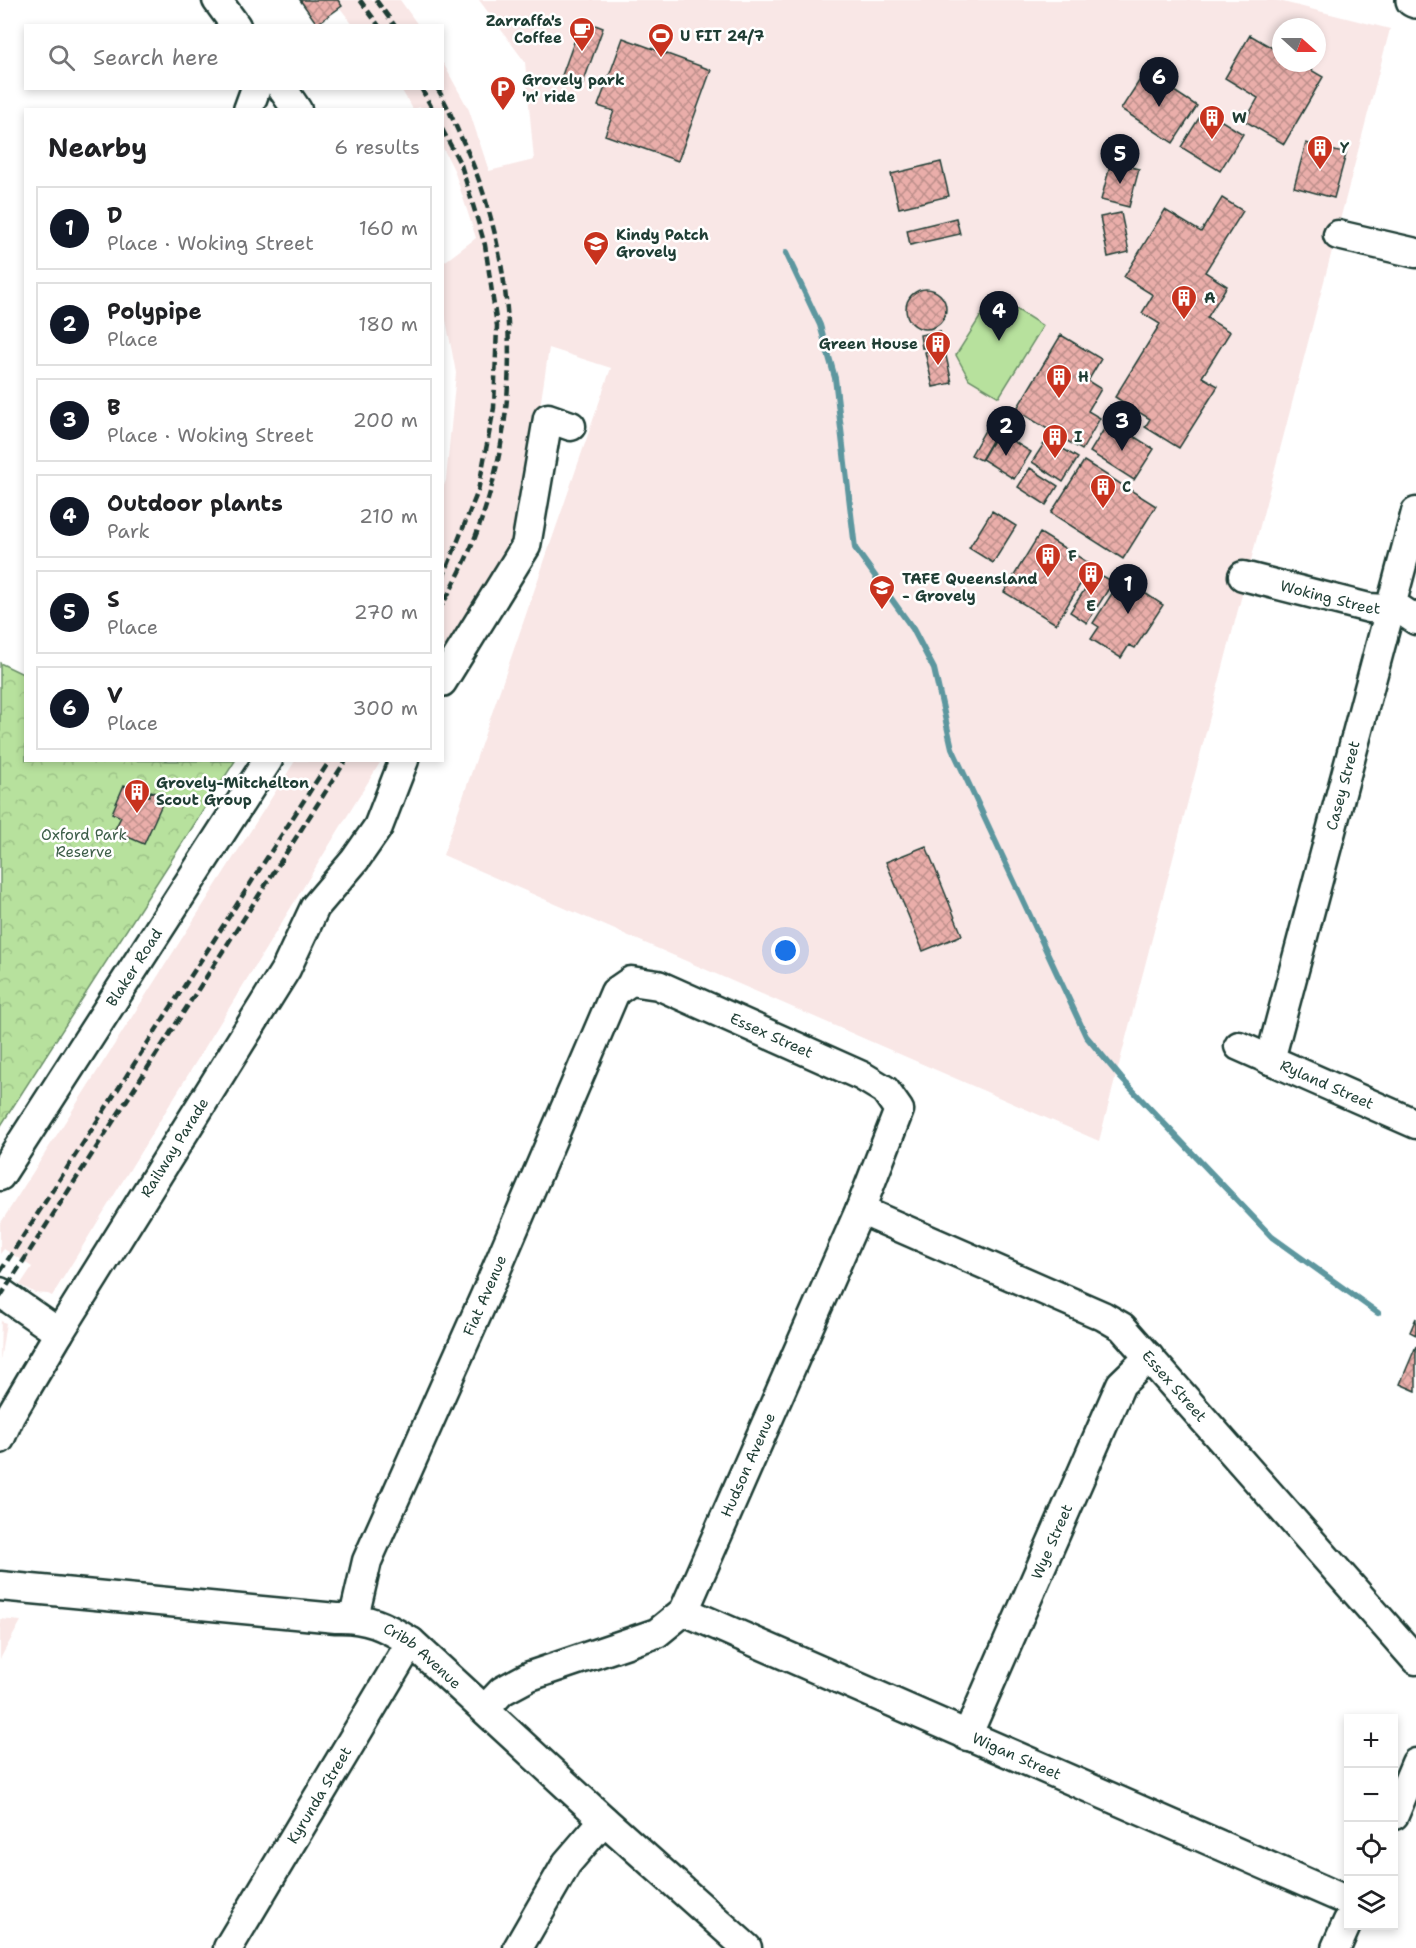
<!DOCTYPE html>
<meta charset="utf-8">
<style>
:root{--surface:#fff;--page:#f6f6f6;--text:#202124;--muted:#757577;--line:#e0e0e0;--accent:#111827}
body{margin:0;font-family:"Shantell Sans",sans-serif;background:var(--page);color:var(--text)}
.controls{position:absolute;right:18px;bottom:18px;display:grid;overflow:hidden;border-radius:0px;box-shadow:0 3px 9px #0003}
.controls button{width:54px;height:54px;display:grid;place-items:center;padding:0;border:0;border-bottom:2px solid var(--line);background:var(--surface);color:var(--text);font:30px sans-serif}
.compass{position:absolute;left:1272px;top:18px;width:54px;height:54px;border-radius:50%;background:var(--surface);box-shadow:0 3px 9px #0003;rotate:111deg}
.you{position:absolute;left:786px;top:951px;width:21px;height:21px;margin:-15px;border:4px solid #fff;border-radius:50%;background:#1a73e8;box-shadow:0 0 0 9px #1a73e833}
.badge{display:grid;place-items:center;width:39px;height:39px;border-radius:50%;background:var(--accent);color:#fff;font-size:20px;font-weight:700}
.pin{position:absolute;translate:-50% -50px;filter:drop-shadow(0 2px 3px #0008)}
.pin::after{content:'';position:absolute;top:32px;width:21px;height:18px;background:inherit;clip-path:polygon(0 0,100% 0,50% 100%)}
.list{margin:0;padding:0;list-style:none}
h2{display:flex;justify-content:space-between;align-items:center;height:78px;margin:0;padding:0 24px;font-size:26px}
h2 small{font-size:20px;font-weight:400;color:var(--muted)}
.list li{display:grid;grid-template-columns:39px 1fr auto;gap:18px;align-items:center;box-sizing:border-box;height:84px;margin:0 12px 12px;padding:0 12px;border:2px solid var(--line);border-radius:0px}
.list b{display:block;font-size:22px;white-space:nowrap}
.list p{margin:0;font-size:20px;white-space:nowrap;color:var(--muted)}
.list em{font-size:20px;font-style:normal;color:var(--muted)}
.icon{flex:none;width:33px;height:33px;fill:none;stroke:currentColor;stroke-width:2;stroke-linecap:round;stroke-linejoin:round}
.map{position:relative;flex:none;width:1416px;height:1948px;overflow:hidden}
.search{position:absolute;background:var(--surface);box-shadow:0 3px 9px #0003;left:24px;top:24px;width:420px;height:66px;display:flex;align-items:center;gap:15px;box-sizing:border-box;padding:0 21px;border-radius:0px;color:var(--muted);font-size:22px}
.panel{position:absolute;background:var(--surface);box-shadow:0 3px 9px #0003;left:24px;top:108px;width:420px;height:654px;border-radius:0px}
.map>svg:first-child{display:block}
</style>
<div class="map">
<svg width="1416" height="1948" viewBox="0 0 1416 1948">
<defs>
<pattern id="park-crowns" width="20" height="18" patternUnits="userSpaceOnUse" patternTransform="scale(1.5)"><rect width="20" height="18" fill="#b7e19d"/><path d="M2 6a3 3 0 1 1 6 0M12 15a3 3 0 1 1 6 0" fill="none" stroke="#9dc288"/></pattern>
<pattern id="building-cross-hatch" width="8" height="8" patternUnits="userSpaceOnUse" patternTransform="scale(1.5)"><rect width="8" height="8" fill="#eaaeaa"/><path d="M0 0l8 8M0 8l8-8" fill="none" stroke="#bd8f8b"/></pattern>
</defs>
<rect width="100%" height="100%" fill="#fff"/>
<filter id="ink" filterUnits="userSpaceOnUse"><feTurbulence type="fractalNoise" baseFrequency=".0167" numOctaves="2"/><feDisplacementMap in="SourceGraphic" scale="12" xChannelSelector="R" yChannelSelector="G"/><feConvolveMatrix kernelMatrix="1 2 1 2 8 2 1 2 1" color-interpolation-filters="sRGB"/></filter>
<g filter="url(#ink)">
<path fill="#f9e7e6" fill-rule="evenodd" d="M 334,0 L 400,0 L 418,25 L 353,25 Z
M 479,0 L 1275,0 L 1390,29 L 1099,1141 L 443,855 L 611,368 L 549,348 L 519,546 L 443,665 L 443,488 L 446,480 L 456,373 L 443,304 L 443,263 L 476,238 L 454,170 L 443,148 L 442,110 L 423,109 L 421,107 L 413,109 L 401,89 L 442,88 L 443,63 L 469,110 L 489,171 L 534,160 L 525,62 ZM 1281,27 L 1317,27 L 1317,63 L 1281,63 Z
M 295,761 L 381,761 L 52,1296 L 48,1294 L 35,1293 L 20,1285 L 32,1267 L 4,1249 L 0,1254 L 0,1224 Z
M 1,1315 L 1,1321 L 6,1323 L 0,1361 Z
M 0,1619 L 21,1621 L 0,1659 Z"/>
<path fill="#b7e19d" stroke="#6b8f68" stroke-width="1.5" d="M 994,295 L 1043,326 L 999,397 L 969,379 L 956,355 Z"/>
<path fill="url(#park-crowns)" stroke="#6b8f68" stroke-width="1.5" d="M 0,663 L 25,675 L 26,760 L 235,761 L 0,1127 Z"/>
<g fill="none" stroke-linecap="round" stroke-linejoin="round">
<path stroke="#5d979f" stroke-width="6" d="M 786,253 L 820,325 L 835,378 L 855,548 L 913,629 L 934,669 L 952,748 L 1086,1036 L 1121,1078 L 1272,1237 L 1378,1313"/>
</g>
<path fill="url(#building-cross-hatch)" stroke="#1f3d34" stroke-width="1.5" d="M 300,0 L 338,0 L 342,6 L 317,24 Z
M 582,20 L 603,28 L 582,86 L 561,78 Z
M 1250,35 L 1281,53 L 1281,63 L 1299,63 L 1323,77 L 1284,144 L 1245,121 L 1258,98 L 1225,78 Z
M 623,38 L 711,70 L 678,161 L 605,135 L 614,111 L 598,106 Z
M 1145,72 L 1197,106 L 1173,143 L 1121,109 Z
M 1204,110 L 1243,134 L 1220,171 L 1181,147 Z
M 1306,143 L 1346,154 L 1334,198 L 1294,187 Z
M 941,162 L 949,196 L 899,208 L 891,174 Z
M 1111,162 L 1139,169 L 1129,207 L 1101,200 Z
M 1222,198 L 1243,211 L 1205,272 L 1227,286 L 1207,318 L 1230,332 L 1202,377 L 1218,386 L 1179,448 L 1145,427 L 1150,419 L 1115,397 L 1160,324 L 1142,313 L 1153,295 L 1124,277 L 1165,210 L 1201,232 Z
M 1121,213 L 1129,252 L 1108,257 L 1100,217 Z
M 956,218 L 960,234 L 910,245 L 907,230 Z
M906 309a20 20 0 1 1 40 0a20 20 0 1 1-40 0Z
M 940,331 L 943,344 L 922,348 L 920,335 Z
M 1061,335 L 1101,359 L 1088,381 L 1101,389 L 1088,411 L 1100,418 L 1082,450 L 1016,410 Z
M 944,347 L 952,383 L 933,387 L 925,352 Z
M 996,411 L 1006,417 L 981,460 L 971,455 Z
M 1109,421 L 1154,449 L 1134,480 L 1090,452 Z
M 998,432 L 1031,452 L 1014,479 L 982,459 Z
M 1047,439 L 1078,458 L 1063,482 L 1032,462 Z
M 1084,461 L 1156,506 L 1123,559 L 1051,513 Z
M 1030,468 L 1058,486 L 1046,505 L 1018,487 Z
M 992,511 L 1016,526 L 993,563 L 969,548 Z
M 1040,533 L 1092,565 L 1056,624 L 1004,592 Z
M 1096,572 L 1113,582 L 1087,623 L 1070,612 Z
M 1122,578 L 1163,605 L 1135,648 L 1129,645 L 1121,658 L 1091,639 L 1099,627 L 1093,623 Z
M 124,785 L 149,796 L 151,791 L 161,795 L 158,800 L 163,802 L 144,844 L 114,831 L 121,817 L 112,813 Z
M 926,846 L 962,935 L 923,951 L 886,862 Z
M 1416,1318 L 1416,1335 L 1410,1332 Z
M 1416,1346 L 1416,1391 L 1400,1384 Z"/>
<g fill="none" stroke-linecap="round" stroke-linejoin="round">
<defs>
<g id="minor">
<path d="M 217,0 L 236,26"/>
<path d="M 282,88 L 297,110"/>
<path d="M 248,110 L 256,88"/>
<path d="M 1338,235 L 1416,253"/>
<path id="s1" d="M 1243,576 L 1369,608 L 1401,610 L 1416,620"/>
<path d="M 442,682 L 526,546 L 548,418 L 571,426"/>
<path id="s2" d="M 1239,1046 L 1416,1124"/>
<path id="s3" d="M 1270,1060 L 1416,512"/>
<path id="s4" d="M 0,1176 L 268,760"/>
<path id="s5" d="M 860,1210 L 1103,1316 L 1122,1327 L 1416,1660"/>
<path d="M 0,1292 L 59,1333"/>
<path id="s6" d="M 0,1439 L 10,1416 L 59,1333 L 286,969 L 315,907 L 355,860 L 378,827 L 404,760"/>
<path id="s7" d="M 0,1586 L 336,1618 C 367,1617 385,1626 411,1642 L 604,1820 L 747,1948"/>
<path id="s8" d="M 684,1611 L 1348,1901"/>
<path id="s9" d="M 354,1617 L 367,1561 L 485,1296 L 615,992 L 631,981 L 658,985 L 862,1076 L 885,1090 L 899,1110 L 860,1210 L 684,1611 L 657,1633 L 530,1676 L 502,1691 L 485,1709"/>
<path id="s10" d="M 967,1736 L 1121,1384 L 1149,1357"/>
<path d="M 1394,1815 L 1416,1763"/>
<path id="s11" d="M 228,1948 L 411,1642"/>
<path d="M 518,1948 L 567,1863 L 604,1820"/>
<path d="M 1336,1948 L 1348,1921"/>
</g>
<path id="major" d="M 1413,0 L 1416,1"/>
</defs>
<use href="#minor" stroke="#1f3d34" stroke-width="33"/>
<use href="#major" stroke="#1f3d34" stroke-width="38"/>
<use href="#minor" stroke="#fff" stroke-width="28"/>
<use href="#major" stroke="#fff" stroke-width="33"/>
<path stroke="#1f3d34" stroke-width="4.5" stroke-dasharray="9 4.5" stroke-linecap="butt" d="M 360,0 L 379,26
M 376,0 L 395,26
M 421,88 L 433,110
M 437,88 C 446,102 452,118 459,133 C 530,279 526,464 442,605
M 442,129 L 461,165 L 485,245 L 497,326 L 494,408 L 478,491 L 442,580
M 0,1272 L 330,760
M 0,1297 L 346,760"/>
</g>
</g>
<defs>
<symbol id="cafe-pin" viewBox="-11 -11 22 30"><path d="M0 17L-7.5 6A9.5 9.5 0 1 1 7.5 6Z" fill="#c8321e" stroke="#fff"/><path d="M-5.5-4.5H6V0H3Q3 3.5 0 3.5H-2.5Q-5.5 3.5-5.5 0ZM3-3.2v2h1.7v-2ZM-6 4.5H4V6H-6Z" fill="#fff"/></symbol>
<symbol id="stadium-pin" viewBox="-11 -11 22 30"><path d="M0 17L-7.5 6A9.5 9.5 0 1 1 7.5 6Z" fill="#c8321e" stroke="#fff"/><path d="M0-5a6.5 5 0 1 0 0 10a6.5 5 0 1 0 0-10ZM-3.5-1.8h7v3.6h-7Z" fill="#fff"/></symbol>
<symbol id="parking-pin" viewBox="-11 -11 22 30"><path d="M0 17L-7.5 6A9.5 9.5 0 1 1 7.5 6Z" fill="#c8321e" stroke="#fff"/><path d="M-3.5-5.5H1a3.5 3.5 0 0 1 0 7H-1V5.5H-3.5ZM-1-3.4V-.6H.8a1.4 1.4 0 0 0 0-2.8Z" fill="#fff"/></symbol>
<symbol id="building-pin" viewBox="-11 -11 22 30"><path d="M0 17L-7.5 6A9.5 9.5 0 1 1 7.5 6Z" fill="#c8321e" stroke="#fff"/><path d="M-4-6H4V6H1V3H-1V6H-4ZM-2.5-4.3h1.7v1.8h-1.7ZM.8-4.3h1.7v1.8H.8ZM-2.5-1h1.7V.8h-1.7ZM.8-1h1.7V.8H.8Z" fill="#fff"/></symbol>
<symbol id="school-pin" viewBox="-11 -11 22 30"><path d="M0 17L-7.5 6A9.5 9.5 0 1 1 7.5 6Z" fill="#c8321e" stroke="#fff"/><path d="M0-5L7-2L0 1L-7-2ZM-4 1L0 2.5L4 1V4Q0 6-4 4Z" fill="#fff"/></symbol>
<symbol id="university-pin" viewBox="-11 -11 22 30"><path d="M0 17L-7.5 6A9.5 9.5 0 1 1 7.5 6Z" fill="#c8321e" stroke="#fff"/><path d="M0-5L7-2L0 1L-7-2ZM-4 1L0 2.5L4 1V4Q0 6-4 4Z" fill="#fff"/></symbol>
</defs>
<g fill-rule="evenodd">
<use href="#cafe-pin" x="567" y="15" width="30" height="40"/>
<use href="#stadium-pin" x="646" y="21" width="30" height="40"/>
<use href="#parking-pin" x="488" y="74" width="30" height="40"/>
<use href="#building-pin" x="1197" y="103" width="30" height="40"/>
<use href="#building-pin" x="1305" y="133" width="30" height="40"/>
<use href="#school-pin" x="581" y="229" width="30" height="40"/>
<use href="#building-pin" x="1169" y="283" width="30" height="40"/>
<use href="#building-pin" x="923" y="329" width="30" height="40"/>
<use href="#building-pin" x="1044" y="362" width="30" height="40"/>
<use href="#building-pin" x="1040" y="422" width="30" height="40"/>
<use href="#building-pin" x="1088" y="472" width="30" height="40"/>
<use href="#building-pin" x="1033" y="541" width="30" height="40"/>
<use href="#building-pin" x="1076" y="559" width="30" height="40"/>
<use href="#university-pin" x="867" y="573" width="30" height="40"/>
<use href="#building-pin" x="122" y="777" width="30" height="40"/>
</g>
<g text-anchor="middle" stroke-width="5" stroke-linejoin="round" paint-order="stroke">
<g font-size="15" font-weight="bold" fill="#1f3d34" stroke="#fff" text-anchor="start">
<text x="562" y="26" text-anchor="end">Zarraffa's<tspan x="562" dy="17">Coffee</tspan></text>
<text x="680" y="41">U FIT 24/7</text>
<text x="522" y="85">Grovely park<tspan x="522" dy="17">'n' ride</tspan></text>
<text x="1232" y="123">W</text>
<text x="1340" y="153">Y</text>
<text x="616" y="240">Kindy Patch<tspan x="616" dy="17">Grovely</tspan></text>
<text x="1204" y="303">A</text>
<text x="918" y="349" text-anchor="end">Green House</text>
<text x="1078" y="382">H</text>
<text x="1074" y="442">I</text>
<text x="1122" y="492">C</text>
<text x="1068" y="561">F</text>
<text x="902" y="584">TAFE Queensland<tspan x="902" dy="17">- Grovely</tspan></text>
<text x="1091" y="611" text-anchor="middle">E</text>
<text x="156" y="788">Grovely-Mitchelton<tspan x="156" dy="17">Scout Group</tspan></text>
</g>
<g font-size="15" fill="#1f3d34" stroke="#fff">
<text dy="5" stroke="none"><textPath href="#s1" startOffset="90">Woking Street</textPath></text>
<text dy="5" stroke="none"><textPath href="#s3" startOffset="284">Casey Street</textPath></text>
<text dy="5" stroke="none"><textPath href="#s4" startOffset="248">Blaker Road</textPath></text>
<text dy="5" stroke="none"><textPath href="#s9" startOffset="849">Essex Street</textPath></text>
<text dy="5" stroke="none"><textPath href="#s2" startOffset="96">Ryland Street</textPath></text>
<text dy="5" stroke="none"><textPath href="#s6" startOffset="340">Railway Parade</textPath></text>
<text dy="5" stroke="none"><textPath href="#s9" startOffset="348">Fiat Avenue</textPath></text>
<text dy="5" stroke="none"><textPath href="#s5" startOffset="366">Essex Street</textPath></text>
<text transform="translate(748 1465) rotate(-66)" y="5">Hudson Avenue</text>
<text dy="5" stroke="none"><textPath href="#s10" startOffset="212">Wye Street</textPath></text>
<text dy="5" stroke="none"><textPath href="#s7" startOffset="435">Cribb Avenue</textPath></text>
<text dy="5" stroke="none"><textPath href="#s8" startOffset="363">Wigan Street</textPath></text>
<text dy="5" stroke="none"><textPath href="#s11" startOffset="178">Kyrunda Street</textPath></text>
</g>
<g font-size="15" fill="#3d5e49" stroke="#fff">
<text x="84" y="840">Oxford Park<tspan x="84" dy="17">Reserve</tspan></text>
</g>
</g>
</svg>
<div class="controls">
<button>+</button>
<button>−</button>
<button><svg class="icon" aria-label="locate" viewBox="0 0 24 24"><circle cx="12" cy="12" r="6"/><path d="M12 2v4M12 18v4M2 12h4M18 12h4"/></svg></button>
<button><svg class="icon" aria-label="layers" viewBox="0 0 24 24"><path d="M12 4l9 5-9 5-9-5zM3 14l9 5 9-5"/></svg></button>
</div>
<svg class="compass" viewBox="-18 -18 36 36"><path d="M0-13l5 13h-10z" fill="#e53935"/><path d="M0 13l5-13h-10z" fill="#757577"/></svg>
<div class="you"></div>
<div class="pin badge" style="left:1128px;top:614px">1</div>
<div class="pin badge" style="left:1006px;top:456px">2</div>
<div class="pin badge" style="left:1122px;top:451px">3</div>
<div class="pin badge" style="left:999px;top:341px">4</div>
<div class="pin badge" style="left:1120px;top:184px">5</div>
<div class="pin badge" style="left:1159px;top:107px">6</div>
<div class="search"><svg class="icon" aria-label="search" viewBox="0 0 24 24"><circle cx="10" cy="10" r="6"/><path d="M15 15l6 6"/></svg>Search here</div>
<section class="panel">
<h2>Nearby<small>6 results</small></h2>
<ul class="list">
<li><span class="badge">1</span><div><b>D</b><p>Place · Woking Street</p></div><em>160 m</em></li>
<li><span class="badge">2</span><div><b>Polypipe</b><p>Place</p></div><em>180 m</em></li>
<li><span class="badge">3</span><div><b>B</b><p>Place · Woking Street</p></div><em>200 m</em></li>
<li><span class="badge">4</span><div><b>Outdoor plants</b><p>Park</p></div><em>210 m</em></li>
<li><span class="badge">5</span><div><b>S</b><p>Place</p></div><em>270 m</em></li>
<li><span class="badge">6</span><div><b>V</b><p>Place</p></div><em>300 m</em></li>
</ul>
</section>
</div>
